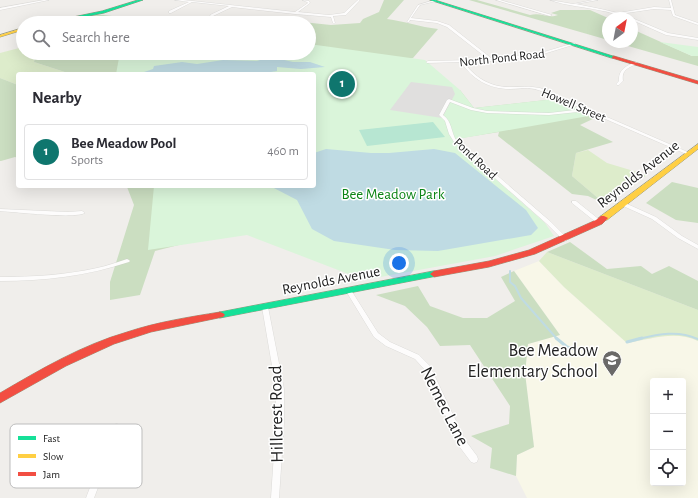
<!DOCTYPE html>
<meta charset="utf-8">
<style>
:root{--surface:#fff;--page:#f7f7f7;--text:#2b2b33;--muted:#7c7c81;--line:#e1e1e2;--accent:#0f766e}
body{margin:0;font-family:"Alegreya Sans",sans-serif;background:var(--page);color:var(--text)}
.controls{position:absolute;right:12px;bottom:12px;display:grid;overflow:hidden;border-radius:4px;box-shadow:0 4px 16px #0002}
.controls button{width:36px;height:36px;display:grid;place-items:center;padding:0;border:0;border-bottom:1px solid var(--line);background:var(--surface);color:var(--text);font:20px sans-serif}
.compass{position:absolute;left:602px;top:12px;width:36px;height:36px;border-radius:50%;background:var(--surface);box-shadow:0 4px 16px #0002;rotate:32deg}
.you{position:absolute;left:399px;top:263px;width:14px;height:14px;margin:-10px;border:3px solid #fff;border-radius:50%;background:#1a73e8;box-shadow:0 0 0 6px #1a73e833}
.badge{display:grid;place-items:center;width:26px;height:26px;border-radius:50%;background:var(--accent);color:#fff;font-size:13px;font-weight:700}
.pin{position:absolute;translate:-50% -50%;border:2px solid #fff;box-shadow:0 1px 4px #0006}
.list{margin:0;padding:0;list-style:none}
h2{display:flex;justify-content:space-between;align-items:center;height:52px;margin:0;padding:0 16px;font-size:17px}
h2 small{font-size:13px;font-weight:400;color:var(--muted)}
.list li{display:grid;grid-template-columns:26px 1fr auto;gap:12px;align-items:center;box-sizing:border-box;height:56px;margin:0 8px 8px;padding:0 8px;border:1px solid var(--line);border-radius:4px}
.list b{display:block;font-size:15px;white-space:nowrap}
.list p{margin:0;font-size:13px;white-space:nowrap;color:var(--muted)}
.list em{font-size:13px;font-style:normal;color:var(--muted)}
.icon{flex:none;width:22px;height:22px;fill:none;stroke:currentColor;stroke-width:2;stroke-linecap:round;stroke-linejoin:round}
.map{position:relative;flex:none;width:698px;height:498px;overflow:hidden}
.search{position:absolute;background:var(--surface);box-shadow:0 4px 16px #0002;left:16px;top:16px;width:300px;height:44px;display:flex;align-items:center;gap:10px;box-sizing:border-box;padding:0 14px;border-radius:22px;color:var(--muted);font-size:15px}
.panel{position:absolute;background:var(--surface);box-shadow:0 4px 16px #0002;left:16px;top:72px;width:300px;height:116px;border-radius:4px}
.map>svg:first-child{display:block}
</style>
<div class="map">
<svg width="698" height="498" viewBox="0 0 698 498">
<rect width="100%" height="100%" fill="#f0eeeb"/>
<path fill="#f8f7e8" fill-rule="evenodd" d="M 539,261 L 564,287 L 627,343 L 670,335 L 682,335 L 698,341 L 698,498 L 527,498 L 516,476 L 517,455 L 534,447 L 525,373 L 528,344 L 560,335 L 514,271 ZM 653,381 L 683,381 L 683,483 L 653,483 Z"/>
<path fill="#ddeccb" d="M 23,47 L 23,53 L 36,53 L 34,62 L 71,74 L 18,74 L 18,85 L 0,78 L 0,53 Z
M 44,53 L 95,53 C 81,58 55,62 44,53 Z
M 588,150 L 607,163 L 647,175 L 605,204 L 572,176 L 576,153 Z
M 547,252 L 698,310 L 698,341 C 676,330 650,339 627,343 L 564,287 L 539,261 Z"/>
<path fill="#cbdec1" d="M 384,0 L 404,0 L 387,19 C 404,21 420,27 438,29 L 413,58 L 314,74 L 71,74 L 34,62 L 36,53 C 44,53 49,57 57,58 C 68,60 84,57 95,53 L 309,53 L 309,23 L 174,23 L 180,19 L 231,23 L 233,19 L 244,20 L 253,17 L 331,25 L 360,23 L 363,19 L 379,12 Z
M 469,0 L 477,0 L 530,15 C 541,12 548,19 558,15 L 551,13 L 560,10 L 590,10 L 608,18 L 608,40 Z
M 94,14 L 139,19 L 133,23 L 94,23 L 101,20 L 80,17 Z
M 632,29 L 692,56 L 698,56 L 698,66 L 614,42 L 632,42 Z
M 0,78 L 18,85 L 18,158 L 15,157 L 1,161 L 0,161 Z
M 460,90 L 474,108 L 555,99 L 597,117 L 580,125 L 613,142 L 576,153 L 572,176 L 605,204 L 588,196 L 572,194 L 498,136 L 499,132 L 461,138 Z
M 672,182 L 698,188 L 698,223 L 676,220 L 646,203 Z
M 125,186 L 259,186 L 242,229 L 155,251 L 140,295 L 110,300 L 110,282 L 134,205 L 127,187 Z
M 570,242 L 607,269 L 641,266 L 652,274 L 669,266 L 698,281 L 698,310 L 547,252 Z
M 514,271 L 560,335 L 528,344 L 525,373 L 534,447 L 517,455 L 516,476 L 490,468 L 492,448 L 471,436 L 509,424 L 510,406 L 470,345 L 440,346 L 427,327 L 405,306 L 376,295 L 418,286 L 430,306 L 463,318 L 487,318 L 515,301 L 501,277 Z"/>
<path fill="#daf5da" d="M 660,42 L 698,47 L 698,56 L 692,56 Z
M 309,44 L 425,60 L 460,90 L 474,108 L 555,99 L 594,115 L 452,140 L 545,223 L 554,236 L 495,256 L 364,280 L 247,235 L 148,250 L 154,186 L 314,186 L 314,74 L 116,74 L 119,58 L 188,53 L 309,53 Z"/>
<path fill="#b7e6d2" d="M 433,122 L 445,137 L 367,146 L 359,130 Z"/>
<path fill="#e0dfde" d="M 411,82 L 452,87 L 455,94 L 442,118 L 390,110 Z"/>
<path fill="#bfdbe3" d="M 267,56 L 293,62 L 310,62 L 325,67 L 301,69 L 277,67 L 277,71 L 259,74 L 154,74 L 153,72 L 138,74 L 153,69 L 154,66 L 182,62 L 197,64 L 223,60 L 257,61 L 260,60 L 258,57 Z
M 337,77 L 352,79 L 345,86 L 350,88 L 346,91 L 332,89 L 339,82 L 334,81 Z
M 326,149 L 371,153 L 389,153 L 434,149 L 455,153 L 526,210 L 538,228 L 531,235 L 438,251 L 395,250 L 334,241 L 312,229 L 297,200 L 270,186 L 314,186 L 314,153 Z"/>
<g fill="none" stroke-linecap="round" stroke-linejoin="round">
<path stroke="#bfdbe3" stroke-width="2" d="M 510,271 L 510,282 L 515,286 L 521,298 L 557,339
M 638,339 C 659,334 678,330 698,339"/>
<path stroke="#bfdbe3" stroke-width="3" d="M 556,338 L 567,347 L 575,349
M 627,342 L 642,338"/>
<defs>
<path id="street" d="M 44,0 L 49,0 L 0,10 L 0,8 Z
M 175,0 L 183,0 L 295,12 L 308,3 L 307,2 L 302,0 L 309,1 L 310,3 L 298,12 L 329,15 L 344,13 L 358,0 L 360,0 L 346,15 L 333,16 L 335,23 L 334,24 L 333,23 L 331,17 L 295,14 L 232,7 L 211,17 L 210,15 L 229,6 L 192,2 L 171,13 L 169,13 L 169,11 L 189,2 Z
M 435,0 L 436,1 L 420,5 L 411,18 L 437,21 L 449,25 L 491,58 L 537,54 L 574,43 L 576,44 L 537,56 L 491,61 L 464,62 C 474,77 490,87 509,87 C 520,87 530,86 540,88 L 690,153 L 688,154 L 686,154 L 587,111 L 549,115 L 487,113 L 471,110 L 450,102 L 443,115 C 452,121 451,132 456,140 L 551,222 L 568,239 L 565,241 L 563,240 L 547,224 L 454,142 L 449,134 L 445,121 L 439,115 L 447,100 L 449,99 L 473,108 L 487,111 L 549,113 L 583,109 C 569,103 552,94 538,90 C 529,87 519,89 510,89 C 489,89 472,79 461,62 L 427,63 L 426,62 L 428,61 L 473,60 L 488,59 L 447,27 L 437,23 L 410,20 L 409,22 L 407,22 L 418,5 Z
M 496,0 L 500,0 L 552,15 L 550,16 Z
M 550,0 L 573,4 L 593,0 L 598,0 L 576,4 L 601,9 L 618,13 L 654,7 L 671,8 L 669,0 L 671,0 L 675,15 L 698,23 L 698,25 L 673,16 L 671,10 L 654,9 L 620,14 L 631,18 C 624,18 611,12 603,11 C 586,7 566,6 550,0 Z
M 632,18 L 668,33 L 698,38 L 698,40 L 666,35 L 632,20 Z
M 635,62 L 638,63 C 629,68 621,69 623,81 L 619,85 L 617,85 L 616,84 L 619,81 C 618,70 626,66 635,62 Z
M 572,201 L 576,201 L 601,221 L 602,222 L 601,223 L 597,223 L 572,203 Z
M 621,203 L 625,203 L 656,217 L 682,236 L 698,245 L 698,249 L 678,238 L 652,219 L 621,205 Z
M 0,209 L 68,212 L 82,211 L 85,213 C 75,219 15,212 0,211 Z
M 127,259 L 129,260 L 130,261 L 129,262 C 87,276 44,281 0,281 L 0,277 C 33,277 65,275 97,268 C 107,266 117,262 127,259 Z
M 349,289 L 351,290 L 378,333 L 390,342 L 419,355 L 430,366 L 465,440 L 477,456 L 478,459 L 477,462 L 474,463 L 471,462 L 459,446 L 425,370 L 415,359 L 386,346 L 374,337 L 346,291 L 347,290 Z
M 263,305 L 267,305 L 268,307 L 284,389 L 284,423 L 279,498 L 271,498 L 276,423 L 276,389 L 262,307 Z
M 117,424 L 120,425 L 121,427 L 94,498 L 86,498 L 113,427 L 114,425 Z"/>
<path id="fast" d="M 138,0 L 143,0 L 104,13 L 52,23 L 44,23 L 102,11 Z
M 430,0 L 435,0 L 616,57 L 612,58 Z
M 434,271 L 437,272 L 438,274 L 437,276 L 220,318 L 217,317 L 215,315 L 217,313 L 220,312 Z"/>
<path id="slow" d="M 23,28 L 23,30 L 0,37 L 0,35 Z
M 698,144 L 698,149 L 607,220 L 601,220 L 600,218 L 601,216 Z"/>
<path id="jam" d="M 614,56 L 698,81 L 698,84 L 612,58 L 612,57 Z
M 601,216 L 604,216 L 608,218 L 602,224 L 535,254 L 489,267 L 434,277 L 430,274 L 434,271 L 489,261 L 529,250 L 596,220 Z
M 220,312 L 223,313 L 225,315 L 223,317 L 151,332 L 114,344 L 66,366 L 0,403 L 0,393 C 41,369 82,345 127,332 C 157,322 189,317 220,312 Z"/>
</defs>
<use href="#street" stroke="#c9c8c7" stroke-width="0.5"/>
<use href="#fast" stroke="#999a82" stroke-width="1"/>
<use href="#slow" stroke="#999a82" stroke-width="1"/>
<use href="#jam" stroke="#999a82" stroke-width="1"/>
<use href="#street" fill="#fdfcfc" fill-rule="evenodd"/>
<use href="#fast" fill="#16e098" fill-rule="evenodd"/>
<use href="#slow" fill="#ffcf43" fill-rule="evenodd"/>
<use href="#jam" fill="#f24e42" fill-rule="evenodd"/>
</g>
<defs>
<symbol id="school-pin" viewBox="-11 -11 22 30"><path d="M0 17L-7.5 6A9.5 9.5 0 1 1 7.5 6Z" fill="#6a6968" stroke="#fff"/><path d="M0-5L7-2L0 1L-7-2ZM-4 1L0 2.5L4 1V4Q0 6-4 4Z" fill="#fff"/></symbol>
</defs>
<g fill-rule="evenodd">
<use href="#school-pin" x="601" y="349" width="22" height="30"/>
</g>
<g text-anchor="middle" stroke-width="3" stroke-linejoin="round" paint-order="stroke">
<g font-size="13" fill="#222" stroke="#fff">
<text transform="translate(502 57) rotate(-6)" y="5">North Pond Road</text>
<text transform="translate(574 104) rotate(23)" y="5">Howell Street</text>
<text transform="translate(476 158) rotate(43)" y="5">Pond Road</text>
</g>
<g font-size="15" fill="#222" stroke="#fff">
<text transform="translate(638 174) rotate(-38)" y="5">Reynolds Avenue</text>
<text transform="translate(331 280) rotate(-11)" y="5">Reynolds Avenue</text>
</g>
<g font-size="15" fill="#0c8416" stroke="#fff">
<text x="393" y="199">Bee Meadow Park</text>
</g>
<g font-size="18" fill="#222" stroke="#fff" text-anchor="end">
<text x="598" y="356">Bee Meadow<tspan x="598" dy="21">Elementary School</tspan></text>
</g>
<g font-size="18" fill="#222" stroke="#fff">
<text transform="translate(445 406) rotate(63)" y="6">Nemec Lane</text>
<text transform="translate(276 414) rotate(-91)" y="6">Hillcrest Road</text>
</g>
</g>
<rect x="10" y="424" width="132" height="64" rx="6" fill="#fff" stroke="#bdbdbd" stroke-width="1"/>
<rect x="18" y="436" width="18" height="4" fill="#16e098"/>
<rect x="18" y="454" width="18" height="4" fill="#ffcf43"/>
<rect x="18" y="472" width="18" height="4" fill="#f24e42"/>
<g font-size="11" fill="#222">
<text x="43" y="442">Fast</text>
<text x="43" y="460">Slow</text>
<text x="43" y="478">Jam</text>
</g>
</svg>
<div class="controls">
<button>+</button>
<button>−</button>
<button><svg class="icon" aria-label="locate" viewBox="0 0 24 24"><circle cx="12" cy="12" r="6"/><path d="M12 2v4M12 18v4M2 12h4M18 12h4"/></svg></button>
</div>
<svg class="compass" viewBox="-18 -18 36 36"><path d="M0-13l5 13h-10z" fill="#e53935"/><path d="M0 13l5-13h-10z" fill="#7c7c81"/></svg>
<div class="you"></div>
<div class="pin badge" style="left:342px;top:84px">1</div>
<div class="search"><svg class="icon" aria-label="search" viewBox="0 0 24 24"><circle cx="10" cy="10" r="6"/><path d="M15 15l6 6"/></svg>Search here</div>
<section class="panel">
<h2>Nearby<small></small></h2>
<ul class="list">
<li><span class="badge">1</span><div><b>Bee Meadow Pool</b><p>Sports</p></div><em>460 m</em></li>
</ul>
</section>
</div>
